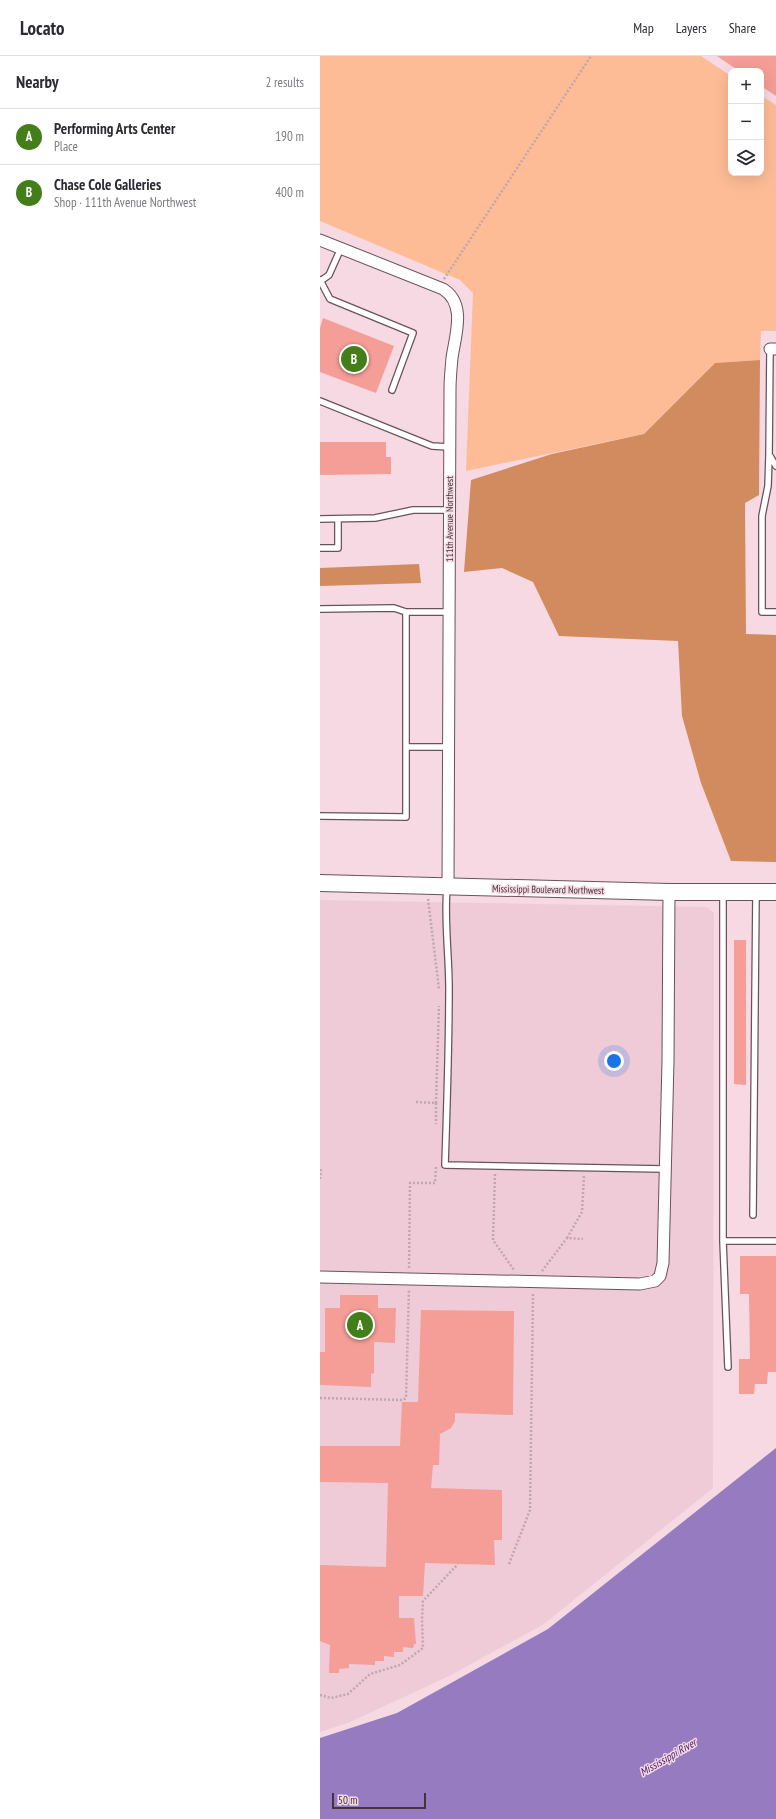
<!DOCTYPE html>
<meta charset="utf-8">
<style>
:root{--surface:#fff;--page:#f7f7f7;--text:#2b2b33;--muted:#7c7c81;--line:#e1e1e2;--accent:#437e1a}
body{margin:0;font-family:"PT Sans Narrow",sans-serif;background:var(--page);color:var(--text)}
.controls{position:absolute;right:12px;top:12px;display:grid;overflow:hidden;border-radius:8px;box-shadow:0 4px 16px #0002}
.controls button{width:36px;height:36px;display:grid;place-items:center;padding:0;border:0;border-bottom:1px solid var(--line);background:var(--surface);color:var(--text);font:20px sans-serif}
.scale{position:absolute;left:12px;bottom:10px;width:94px;box-sizing:border-box;padding-left:4px;border:2px solid #413539;border-top:0;font-size:11px;line-height:14px;white-space:nowrap;color:#413539;-webkit-text-stroke:3px #f6d9e2;paint-order:stroke}
.you{position:absolute;left:294px;top:1005px;width:14px;height:14px;margin:-10px;border:3px solid #fff;border-radius:50%;background:#1a73e8;box-shadow:0 0 0 6px #1a73e833}
.badge{display:grid;place-items:center;width:26px;height:26px;border-radius:50%;background:var(--accent);color:#fff;font-size:13px;font-weight:700}
.pin{position:absolute;translate:-50% -50%;border:2px solid #fff;box-shadow:0 1px 4px #0006}
.list{margin:0;padding:0;list-style:none}
h2{display:flex;justify-content:space-between;align-items:center;height:52px;margin:0;padding:0 16px;font-size:17px}
h2 small{font-size:13px;font-weight:400;color:var(--muted)}
.list li{display:grid;grid-template-columns:26px 1fr auto;gap:12px;align-items:center;box-sizing:border-box;height:56px;padding:0 16px;border-top:1px solid var(--line)}
.list b{display:block;font-size:15px;white-space:nowrap}
.list p{margin:0;font-size:13px;white-space:nowrap;color:var(--muted)}
.list em{font-size:13px;font-style:normal;color:var(--muted)}
.icon{flex:none;width:22px;height:22px;fill:none;stroke:currentColor;stroke-width:2;stroke-linecap:round;stroke-linejoin:round}
.map{position:relative;flex:none;width:456px;height:1763px;overflow:hidden}
header{display:flex;align-items:center;gap:24px;box-sizing:border-box;height:56px;padding:0 20px;background:var(--surface);border-bottom:1px solid var(--line)}
header strong{font-size:19px}
nav{display:flex;gap:22px;margin-inline-start:auto;font-size:14px}
main{display:flex}
aside{flex:1;background:var(--surface)}
.map>svg:first-child{display:block}
</style>
<header>
<strong>Locato</strong>
<nav><a>Map</a><a>Layers</a><a>Share</a></nav>
</header>
<main>
<aside>
<h2>Nearby<small>2 results</small></h2>
<ul class="list">
<li><span class="badge">A</span><div><b>Performing Arts Center</b><p>Place</p></div><em>190 m</em></li>
<li><span class="badge">B</span><div><b>Chase Cole Galleries</b><p>Shop · 111th Avenue Northwest</p></div><em>400 m</em></li>
</ul>
</aside>
<div class="map">
<svg width="456" height="1763" viewBox="0 0 456 1763">
<rect width="100%" height="100%" fill="#f6d9e2"/>
<path fill="#efcbd7" d="M 0,844 L 387,851 L 394,857 L 393,1432 L 224,1568 L 129,1620 L 28,1667 L 0,1676 Z"/>
<path fill="#fdbc95" d="M 0,0 L 381,0 L 411,20 L 411,117 L 441,117 L 441,40 L 456,49 L 456,275 L 441,275 L 440,304 L 395,307 L 324,378 L 146,415 L 153,237 L 140,224 L 0,165 Z"/>
<path fill="#d28b5e" d="M 440,304 L 439,439 L 425,447 L 426,578 L 456,579 L 456,806 L 411,805 L 381,727 L 362,660 L 358,585 L 239,580 L 213,526 L 182,512 L 144,516 L 151,424 L 232,398 L 324,378 L 395,307 Z
M 99,508 L 101,527 L 0,530 L 0,512 Z"/>
<path fill="#967bc1" d="M 456,1392 L 456,1763 L 0,1763 L 0,1682 L 77,1657 L 228,1573 Z"/>
<path fill="#f59d97" d="M 397,0 L 456,0 L 456,40 L 441,30 L 441,15 L 419,15 Z
M 3,262 L 74,290 L 56,337 L 0,316 L 0,272 Z
M 0,386 L 66,386 L 66,401 L 71,401 L 71,418 L 0,419 Z
M 414,884 L 426,884 L 426,1029 L 414,1028 Z
M 420,1200 L 456,1200 L 456,1316 L 448,1316 L 447,1328 L 435,1328 L 434,1338 L 419,1338 L 419,1303 L 430,1303 L 429,1238 L 420,1238 Z
M 20,1239 L 58,1239 L 58,1252 L 76,1252 L 75,1287 L 54,1286 L 54,1317 L 51,1318 L 51,1331 L 0,1329 L 0,1296 L 5,1296 L 5,1252 L 20,1252 Z
M 101,1254 L 194,1255 L 193,1359 L 135,1357 L 135,1365 L 131,1372 L 120,1378 L 119,1409 L 113,1409 L 111,1432 L 182,1434 L 182,1484 L 174,1484 L 175,1509 L 105,1507 L 103,1540 L 79,1540 L 79,1562 L 94,1562 L 96,1588 L 94,1588 L 93,1592 L 83,1591 L 83,1596 L 74,1596 L 74,1601 L 64,1600 L 64,1605 L 55,1605 L 55,1609 L 29,1608 L 29,1612 L 19,1613 L 19,1617 L 9,1617 L 10,1589 L 0,1585 L 0,1509 L 66,1511 L 68,1427 L 0,1426 L 0,1390 L 80,1390 L 82,1346 L 98,1346 Z"/>
<g fill="none" stroke-linecap="round" stroke-linejoin="round">
<defs>
<path id="lane" d="M 0,224 L 10,243 L 93,277 L 72,334
M 2,224 L 9,219 L 21,192
M 450,293 L 449,400 L 448,430 L 442,460 L 442,556 L 456,556
M 0,345 L 112,390 L 129,391
M 450,400 L 456,410
M 0,463 L 55,462 L 93,454 L 129,454
M 0,492 L 18,492 L 18,463
M 0,553 L 74,552 L 86,556 L 128,556
M 86,691 L 128,691
M 0,760 L 86,761 L 86,556
M 127,831 C 124,864 129,898 129,932 C 129,991 127,1050 125,1109 L 344,1113
M 403,838 L 403,1185 L 408,1311
M 433,1159 L 436,838
M 403,1185 L 456,1185"/>
<path id="street" d="M 0,184 L 123,233 C 147,248 135,280 132,302 C 131,313 130,323 130,333 L 128,831
M 450,293 L 456,293
M 0,1221 L 320,1228 L 335,1225 L 340,1220 L 343,1207 L 348,1005 L 349,836"/>
<path id="secondary" d="M 0,827 L 349,836 L 456,836"/>
</defs>
<use href="#lane" stroke="#6a525a" stroke-width="8"/>
<use href="#street" stroke="#6a525a" stroke-width="13"/>
<use href="#secondary" stroke="#6a525a" stroke-width="18"/>
<path stroke="#bfa7ae" stroke-width="2.5" stroke-dasharray="2 2" stroke-linecap="butt" d="M 124,223 L 271,0
M 108,843 L 119,933
M 96,1046 L 116,1047 L 116,1068
M 116,1047 L 119,950
M 175,1118 L 173,1184 L 194,1214
M 0,1123 L 1,1113
M 247,1182 L 262,1156 L 264,1120
M 89,1212 L 90,1127 L 115,1127 L 116,1111
M 222,1215 L 247,1182 L 263,1183
M 0,1342 L 83,1344 L 86,1342 L 89,1233
M 189,1508 L 210,1454 L 213,1237
M 0,1639 L 11,1642 L 28,1638 L 50,1618 L 80,1609 L 103,1592 L 102,1563 L 103,1545 L 138,1508"/>
<use href="#lane" stroke="#fff" stroke-width="5.5"/>
<use href="#street" stroke="#fff" stroke-width="11"/>
<use href="#secondary" stroke="#fff" stroke-width="16"/>
</g>
<g text-anchor="middle" stroke-width="3" stroke-linejoin="round" paint-order="stroke">
<g font-size="10" fill="#413539" stroke="#f6d9e2">
<text transform="translate(129 463) rotate(-90)" y="4">111th Avenue Northwest</text>
<text transform="translate(228 833) rotate(1)" y="4">Mississippi Boulevard Northwest</text>
</g>
<g font-size="11" font-style="italic" fill="#421a6e" stroke="#f6d9e2">
<text transform="translate(348 1701) rotate(-30)" y="4">Mississippi River</text>
</g>
</g>
</svg>
<div class="controls">
<button>+</button>
<button>−</button>
<button><svg class="icon" aria-label="layers" viewBox="0 0 24 24"><path d="M12 4l9 5-9 5-9-5zM3 14l9 5 9-5"/></svg></button>
</div>
<div class="scale">50 m</div>
<div class="you"></div>
<div class="pin badge" style="left:40px;top:1269px">A</div>
<div class="pin badge" style="left:34px;top:303px">B</div>
</div>
</main>
